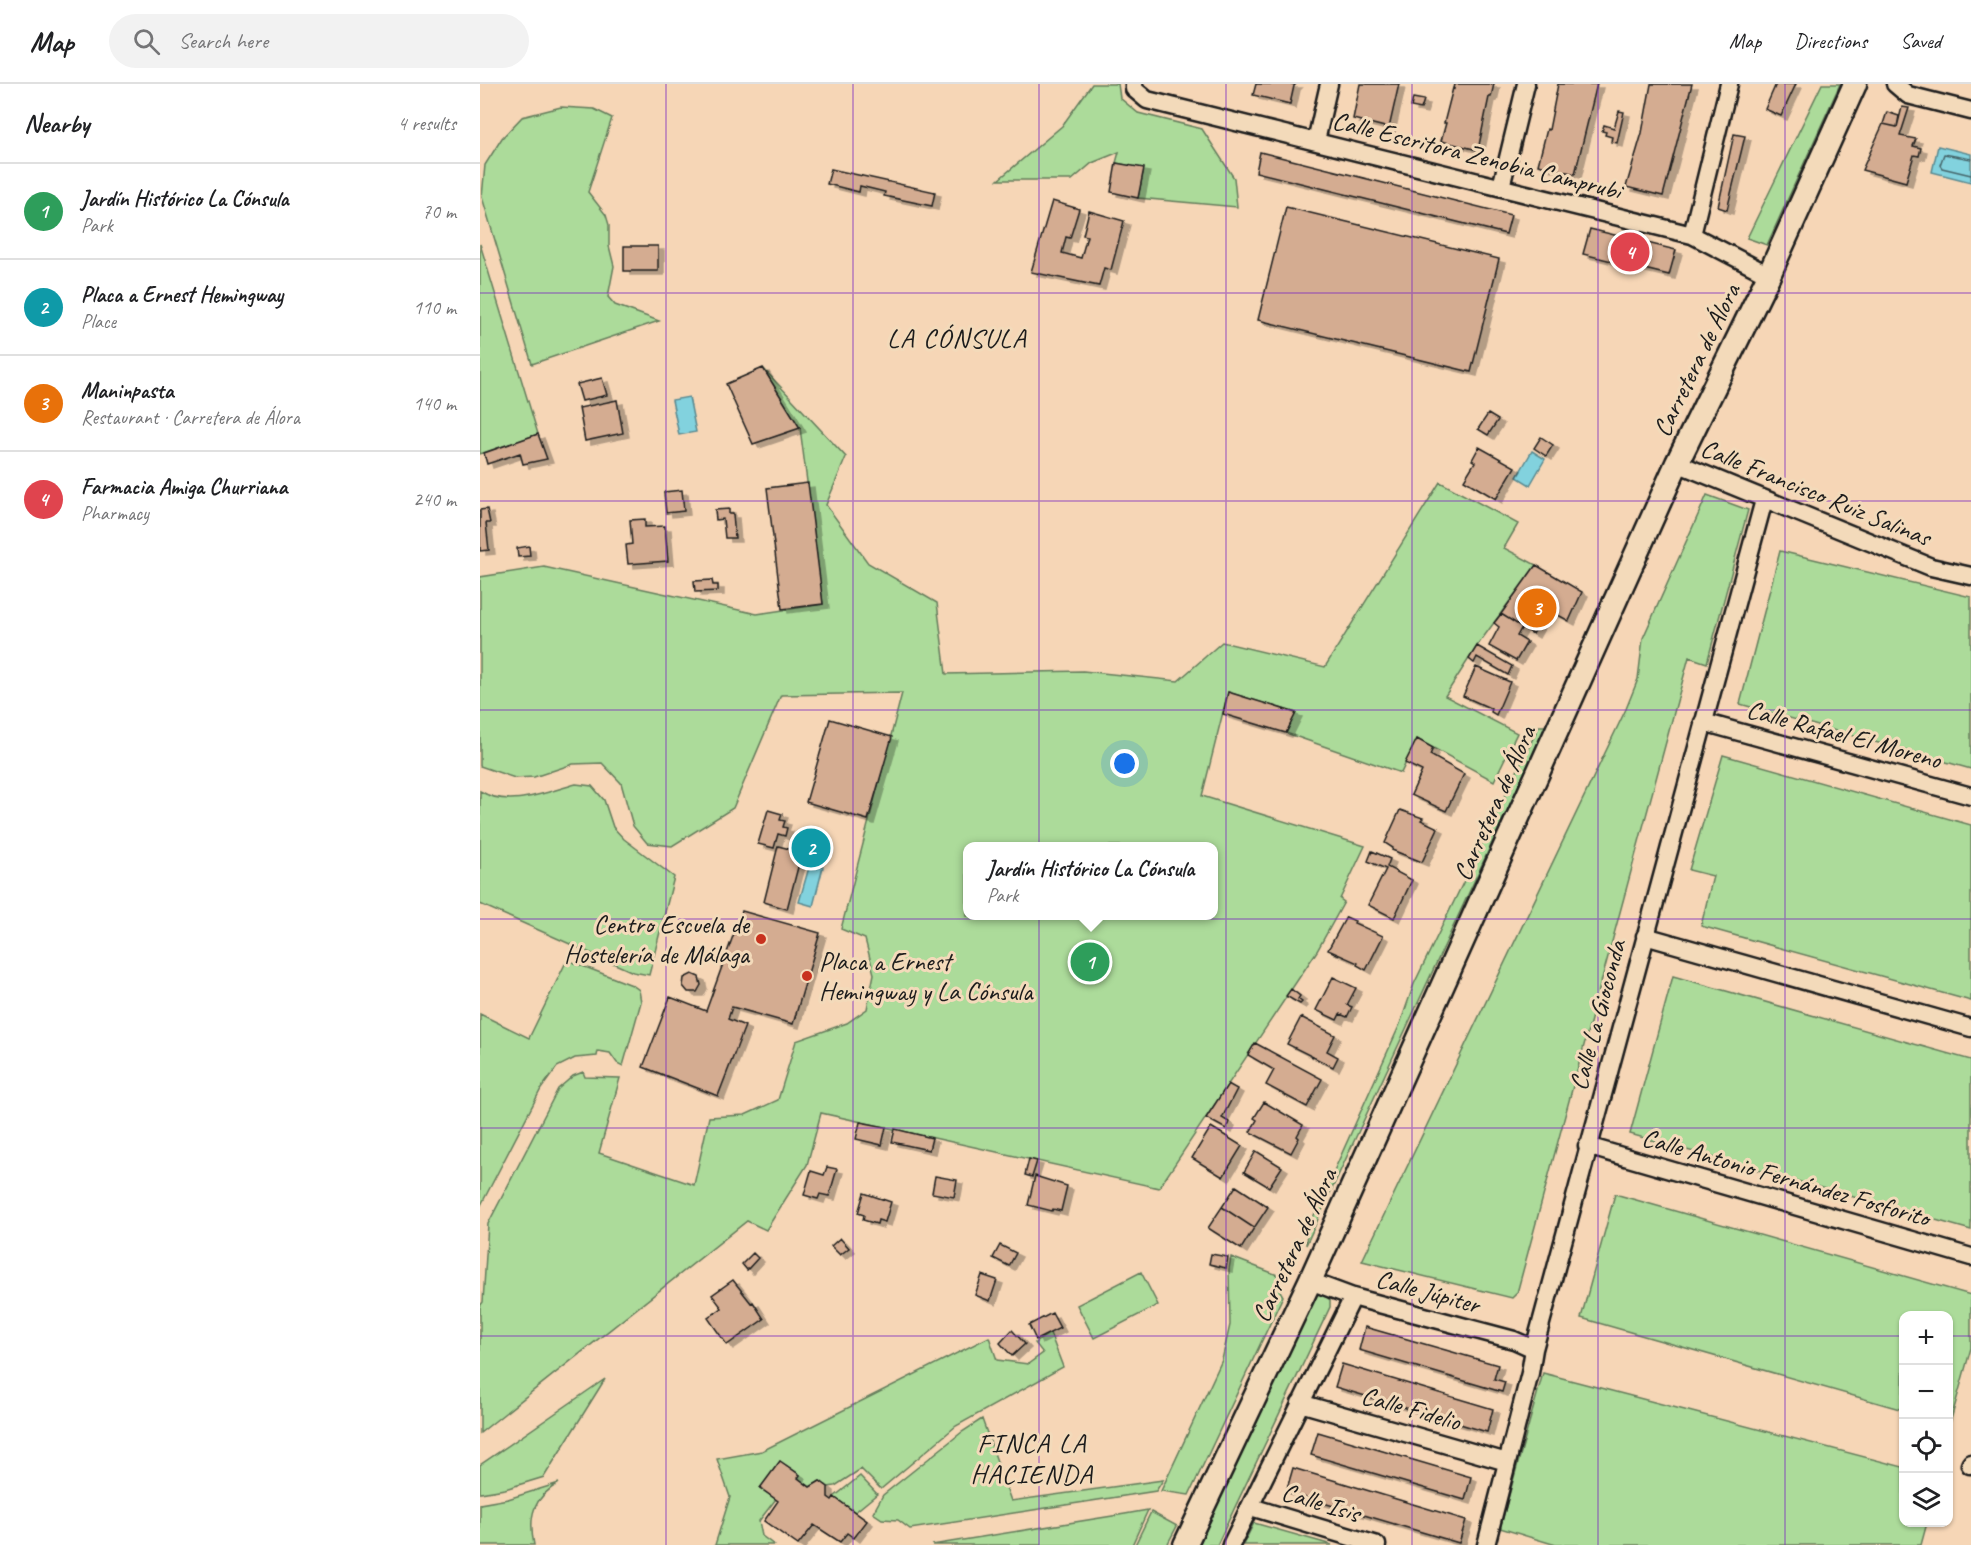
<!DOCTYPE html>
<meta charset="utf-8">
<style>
:root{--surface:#fff;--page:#f2f2f2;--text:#202124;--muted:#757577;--line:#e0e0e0;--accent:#c8321e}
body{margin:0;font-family:Caveat,sans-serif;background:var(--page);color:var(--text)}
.controls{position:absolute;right:18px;bottom:18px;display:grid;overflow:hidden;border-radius:12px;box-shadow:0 2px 4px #0004}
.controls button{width:54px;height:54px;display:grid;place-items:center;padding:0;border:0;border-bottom:2px solid var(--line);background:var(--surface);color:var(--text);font:30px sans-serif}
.you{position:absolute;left:645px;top:680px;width:21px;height:21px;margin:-15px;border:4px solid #fff;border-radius:50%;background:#1a73e8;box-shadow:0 0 0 9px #1a73e833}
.badge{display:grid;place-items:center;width:39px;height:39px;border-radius:50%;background:var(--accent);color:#fff;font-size:20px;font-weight:700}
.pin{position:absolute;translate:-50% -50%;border:3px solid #fff;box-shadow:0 2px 6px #0006}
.popup{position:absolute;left:483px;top:758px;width:255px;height:78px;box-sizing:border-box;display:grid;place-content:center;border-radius:12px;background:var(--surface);filter:drop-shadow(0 2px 4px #0005);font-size:20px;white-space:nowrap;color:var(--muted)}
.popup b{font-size:22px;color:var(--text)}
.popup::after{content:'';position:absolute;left:50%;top:100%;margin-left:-12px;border:12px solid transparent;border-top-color:var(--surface)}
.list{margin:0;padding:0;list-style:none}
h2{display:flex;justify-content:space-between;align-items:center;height:78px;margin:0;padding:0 24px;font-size:26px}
h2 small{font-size:20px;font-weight:400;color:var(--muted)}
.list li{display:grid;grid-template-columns:39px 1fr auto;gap:18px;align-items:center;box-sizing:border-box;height:96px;padding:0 24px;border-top:2px solid var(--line)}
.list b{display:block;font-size:22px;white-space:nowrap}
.list p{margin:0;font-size:20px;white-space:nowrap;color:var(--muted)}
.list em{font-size:20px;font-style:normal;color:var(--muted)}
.icon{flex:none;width:33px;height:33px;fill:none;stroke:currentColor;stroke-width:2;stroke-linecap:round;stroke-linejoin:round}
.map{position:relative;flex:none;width:1491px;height:1461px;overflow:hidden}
header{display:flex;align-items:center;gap:36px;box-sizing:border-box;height:84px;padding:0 30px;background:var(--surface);border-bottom:2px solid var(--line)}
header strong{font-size:28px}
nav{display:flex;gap:33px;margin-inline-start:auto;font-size:21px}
.search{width:420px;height:54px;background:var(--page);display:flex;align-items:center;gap:15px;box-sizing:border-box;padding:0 21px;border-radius:33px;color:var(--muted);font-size:22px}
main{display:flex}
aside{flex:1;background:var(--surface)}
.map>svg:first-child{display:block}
</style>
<header>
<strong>Map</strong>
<div class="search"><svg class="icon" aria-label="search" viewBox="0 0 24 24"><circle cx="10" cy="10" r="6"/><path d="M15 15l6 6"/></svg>Search here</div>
<nav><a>Map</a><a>Directions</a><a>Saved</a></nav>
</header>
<main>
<aside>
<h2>Nearby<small>4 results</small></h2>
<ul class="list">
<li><span class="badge" style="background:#2e9e5b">1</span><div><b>Jardín Histórico La Cónsula</b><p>Park</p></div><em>70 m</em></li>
<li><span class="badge" style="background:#0f9aa8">2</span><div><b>Placa a Ernest Hemingway</b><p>Place</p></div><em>110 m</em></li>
<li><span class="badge" style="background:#e8710a">3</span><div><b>Maninpasta</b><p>Restaurant · Carretera de Álora</p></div><em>140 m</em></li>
<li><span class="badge" style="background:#e0444e">4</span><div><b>Farmacia Amiga Churriana</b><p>Pharmacy</p></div><em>240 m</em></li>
</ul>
</aside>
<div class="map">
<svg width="1491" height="1461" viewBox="0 0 1491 1461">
<defs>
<filter id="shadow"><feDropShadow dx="6" dy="4" stdDeviation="0" flood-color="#0004"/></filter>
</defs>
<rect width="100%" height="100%" fill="#f6d6b6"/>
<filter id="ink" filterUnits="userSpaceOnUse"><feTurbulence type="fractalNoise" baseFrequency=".0167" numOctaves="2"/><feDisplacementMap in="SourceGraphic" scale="12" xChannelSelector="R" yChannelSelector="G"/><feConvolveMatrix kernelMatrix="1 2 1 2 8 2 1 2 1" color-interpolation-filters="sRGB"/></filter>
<g filter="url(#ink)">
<path fill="#acdb9a" stroke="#647c5b" stroke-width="1.5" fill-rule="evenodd" d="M 612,0 L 638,0 L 640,14 L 658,29 L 722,45 L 754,94 L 757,123 L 658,114 L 664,84 L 636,79 L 639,68 L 612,79 L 592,96 L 518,96 L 582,42 Z
M 1342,0 L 1360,0 L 1287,161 L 1267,154 Z
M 81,23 L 114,25 L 132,34 L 108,108 L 126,131 L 129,141 L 129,162 L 134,182 L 128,213 L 135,221 L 179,237 L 52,280 L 2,113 L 5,81 L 22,54 L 42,33 Z
M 0,160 L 58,350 L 0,370 Z
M 283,284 L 366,373 L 346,421 L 388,479 L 457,519 L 466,590 L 603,587 L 698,597 L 742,558 L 845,583 L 960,398 L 1038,440 L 1024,464 L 1056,481 L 997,562 L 965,612 L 1037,649 L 1014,697 L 937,655 L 921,689 L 806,649 L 816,629 L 748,608 L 722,712 L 885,762 L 860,815 L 864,818 L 837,867 L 679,1104 L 341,1029 L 327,1081 L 286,1146 L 267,1137 L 0,1349 L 0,1222 L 3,1218 L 8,1140 L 78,1005 L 93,992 L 103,988 L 105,993 L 140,994 L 119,1069 L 214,1101 L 229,1033 L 265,1031 L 298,1016 L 316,957 L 367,939 L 387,925 L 394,890 L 385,855 L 361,845 L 422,609 L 301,611 L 253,724 L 192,762 L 167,759 L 153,742 L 141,699 L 122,679 L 93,680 L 54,693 L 35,694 L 0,682 L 0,493 L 64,483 L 277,530 L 343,520 L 320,344 ZM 487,762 L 733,762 L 733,832 L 487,832 Z
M 1227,411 L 1268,426 L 1227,579 L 1209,573 L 1037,1209 L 1032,1214 L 882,1177 L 1146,625 L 1158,595 L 1163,554 Z
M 1300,467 L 1491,513 L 1491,685 L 1260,620 Z
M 1059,642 L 1066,642 L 826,1161 L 827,1147 L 920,940 L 934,900 Z
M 1243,671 L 1491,741 L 1491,917 L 1221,842 L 1233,792 L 1209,786 Z
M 96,700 L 112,702 L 124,716 L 133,743 L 144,755 L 194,793 L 169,891 L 153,888 L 0,820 L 0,707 C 29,725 66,708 96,700 Z
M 87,876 L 152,901 L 159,906 L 161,918 L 143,982 L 137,979 L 130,969 L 118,967 L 117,972 L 95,974 L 77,983 L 61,1005 L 0,1123 L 0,930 L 49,954 Z
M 1193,892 L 1491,976 L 1491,1146 L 1150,1050 Z
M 1135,1110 L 1491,1211 L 1491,1264 L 1470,1339 L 1468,1232 L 1424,1232 L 1423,1326 L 1101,1234 Z
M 751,1173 L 800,1192 L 799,1205 L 803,1212 L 709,1411 L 681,1407 L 742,1276 L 750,1241 L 749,1185 Z
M 661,1188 L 678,1221 L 614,1254 L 597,1221 Z
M 840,1208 L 850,1216 L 850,1223 L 737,1461 L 719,1461 L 832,1212 Z
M 570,1249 L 583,1283 L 476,1342 L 401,1405 L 381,1385 L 355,1402 L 348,1403 L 340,1397 L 330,1403 L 318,1394 L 320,1391 L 300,1377 L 280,1404 L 296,1415 L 279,1437 L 282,1452 L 294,1461 L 235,1461 L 250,1413 L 237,1375 L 282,1367 L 509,1253 L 517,1276 L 548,1280 L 563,1269 L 555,1259 Z
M 1063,1289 L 1423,1383 L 1424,1438 L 1447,1439 L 1441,1461 L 1076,1461 L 1020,1444 Z
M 125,1295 L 64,1393 L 25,1405 L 0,1409 L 0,1381 Z
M 502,1335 L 531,1417 L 683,1396 L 676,1407 L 430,1445 L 418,1436 L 402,1435 L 393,1429 L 403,1411 L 482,1348 Z
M 380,1392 L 397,1410 L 375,1428 L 354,1413 Z
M 79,1399 C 53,1414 48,1432 54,1461 L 0,1461 L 0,1420 L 28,1415 Z
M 668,1426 L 652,1461 L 452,1461 L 645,1430 Z
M 671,1428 L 697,1442 L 687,1461 L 655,1461 Z
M 774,1439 L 852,1461 L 763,1461 Z"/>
<path fill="#82d2de" stroke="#598990" stroke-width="1.5" d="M 1458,62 L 1491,70 L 1491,98 L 1452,88 Z
M 209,313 L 216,348 L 199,351 L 192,316 Z
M 1052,367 L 1065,375 L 1050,401 L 1037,393 Z
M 330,780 L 343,783 L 333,822 L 319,818 Z"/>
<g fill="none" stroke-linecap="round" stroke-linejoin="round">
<path stroke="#45656a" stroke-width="1.5" d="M 1491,75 L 1464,70 L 1460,81 L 1462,84 L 1491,91"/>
</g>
<path fill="#d4ac91" stroke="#1c1c1c" stroke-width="1.5" filter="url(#shadow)" d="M 776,0 L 816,0 L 814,2 L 810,20 L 773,11 Z
M 880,0 L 919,0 L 909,44 L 873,35 Z
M 975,0 L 1014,0 L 1011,13 L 1009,13 L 998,66 L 961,57 L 966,39 L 964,39 L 973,4 L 974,5 Z
M 1078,0 L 1117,0 L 1095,90 L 1058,81 L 1067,45 L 1069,46 Z
M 1171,0 L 1212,0 L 1183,112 L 1146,103 L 1162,49 Z
M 1296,0 L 1316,0 L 1301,32 L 1285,25 Z
M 933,14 L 944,16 L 941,25 L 931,23 Z
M 1422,23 L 1429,24 L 1420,52 L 1436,55 L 1433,62 L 1441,64 L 1439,72 L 1434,71 L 1426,98 L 1382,86 L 1403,40 L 1417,43 Z
M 1139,27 L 1144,28 L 1137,59 L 1131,58 L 1132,53 L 1125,51 L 1126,48 L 1122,47 L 1124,41 L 1134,44 Z
M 1407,28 L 1419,32 L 1417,43 L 1403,40 Z
M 1254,50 L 1265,52 L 1247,126 L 1238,123 Z
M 780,68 L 1031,131 L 1026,150 L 776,88 Z
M 636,79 L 664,84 L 658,114 L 631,108 Z
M 351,85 L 455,108 L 452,122 L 404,112 L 405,108 L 380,102 L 379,108 L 347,100 Z
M 572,117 L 599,125 L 590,154 L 586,153 L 582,169 L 601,174 L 607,152 L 603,151 L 609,127 L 644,137 L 631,186 L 624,184 L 619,202 L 551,188 Z
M 806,123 L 1019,175 L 991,288 L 778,236 Z
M 1110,145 L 1196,166 L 1189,191 L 1103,170 Z
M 144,162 L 178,162 L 178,187 L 144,187 Z
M 283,284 L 320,344 L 273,360 L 246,300 Z
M 122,294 L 127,311 L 102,317 L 97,300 Z
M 137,316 L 143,349 L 105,357 L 99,324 Z
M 1008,330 L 1018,336 L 1008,351 L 998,345 Z
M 58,350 L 67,375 L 43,380 L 40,369 L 7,380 L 4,369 Z
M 1061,353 L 1073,361 L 1066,372 L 1054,364 Z
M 999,363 L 1035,383 L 1016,415 L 984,396 L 995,378 L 992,376 Z
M 328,399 L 343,520 L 302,525 L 287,404 Z
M 202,406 L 204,427 L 186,429 L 184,408 Z
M 7,425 L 10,439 L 6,439 L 9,466 L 0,467 L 0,426 Z
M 249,425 L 249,430 L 253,430 L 255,454 L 245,454 L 243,435 L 236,436 L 235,426 Z
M 165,435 L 165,443 L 185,442 L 188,477 L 148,480 L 146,461 L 152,460 L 150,436 Z
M 49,462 L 50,472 L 38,473 L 37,464 Z
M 1056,481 L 1102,508 L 1089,537 L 1067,525 L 1053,550 L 1021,530 Z
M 232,496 L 233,501 L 238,501 L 238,507 L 215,508 L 214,497 Z
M 1021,530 L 1042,543 L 1037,552 L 1047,558 L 1036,577 L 1009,562 L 1019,543 L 1014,539 Z
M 997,562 L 1032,582 L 1028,591 L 997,573 L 994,579 L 989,575 Z
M 996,583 L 1030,598 L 1016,631 L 1011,628 L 1012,625 L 983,612 Z
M 748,608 L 816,629 L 806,649 L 743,630 Z
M 350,635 L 412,653 L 388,736 L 326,718 Z
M 937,655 L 953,664 L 950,671 L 984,690 L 966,727 L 931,711 L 942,687 L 925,679 Z
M 288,726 L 302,730 L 300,736 L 305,737 L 303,743 L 307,744 L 305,752 L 298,750 L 294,764 L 278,760 Z
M 920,726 L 943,734 L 941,736 L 958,744 L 942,778 L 912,766 L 913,764 L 905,759 Z
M 298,762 L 322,768 L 307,825 L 284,818 Z
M 892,767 L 910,775 L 907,783 L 932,796 L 914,834 L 888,821 L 906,785 L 888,777 Z
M 262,827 L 340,849 L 313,940 L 252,923 L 248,935 L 265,942 L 238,1012 L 163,983 L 190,913 L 226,927 Z
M 866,833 L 875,837 L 874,839 L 903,852 L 886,886 L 877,881 L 878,879 L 848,866 Z
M 212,890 L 219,893 L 221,901 L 217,908 L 208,908 L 203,902 L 204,894 Z
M 853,893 L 876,904 L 867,921 L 872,923 L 867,933 L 860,930 L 857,936 L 836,926 Z
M 811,905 L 820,912 L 818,915 L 822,918 L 820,920 L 806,912 Z
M 821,933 L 855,951 L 847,967 L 858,973 L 853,983 L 807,960 Z
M 775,959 L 842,995 L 827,1023 L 786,1001 L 794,986 L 768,971 Z
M 748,1000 L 757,1005 L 742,1034 L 749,1038 L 746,1045 L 726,1034 Z
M 784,1018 L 823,1041 L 817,1052 L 819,1054 L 811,1069 L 770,1048 L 777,1036 L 774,1034 Z
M 380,1038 L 406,1043 L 402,1061 L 376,1055 Z
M 731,1043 L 762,1062 L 743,1093 L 712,1074 Z
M 415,1045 L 452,1054 L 449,1066 L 412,1058 Z
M 776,1067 L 802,1083 L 789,1103 L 764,1088 Z
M 549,1075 L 557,1077 L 552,1093 L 545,1091 Z
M 347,1083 L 357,1085 L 349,1112 L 340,1110 L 338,1115 L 324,1111 L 331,1087 L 344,1091 Z
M 455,1092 L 477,1096 L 474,1113 L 452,1109 Z
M 555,1092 L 587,1102 L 581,1127 L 573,1125 L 572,1127 L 548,1121 Z
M 756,1102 L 788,1123 L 774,1144 L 742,1123 Z
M 384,1109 L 411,1118 L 405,1138 L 398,1136 L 397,1140 L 383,1136 L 384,1131 L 378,1129 Z
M 742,1123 L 774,1144 L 761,1165 L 728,1144 Z
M 360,1154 L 369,1164 L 360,1171 L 351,1162 Z
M 520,1161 L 536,1169 L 529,1182 L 513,1174 Z
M 273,1169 L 278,1174 L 267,1186 L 262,1180 Z
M 731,1170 L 748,1173 L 746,1184 L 729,1180 Z
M 502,1191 L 517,1196 L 510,1217 L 495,1211 Z
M 253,1196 L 271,1219 L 273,1218 L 284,1235 L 247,1261 L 228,1234 L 242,1224 L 232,1211 Z
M 572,1229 L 580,1244 L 556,1256 L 549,1241 Z
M 885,1243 L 1018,1281 L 1014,1295 L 1025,1298 L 1022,1308 L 879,1266 Z
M 532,1246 L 545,1260 L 532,1272 L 520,1259 Z
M 862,1280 L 1013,1325 L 1007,1348 L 855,1303 Z
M 838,1348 L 991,1393 L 985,1416 L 831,1371 Z
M 300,1377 L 320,1391 L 318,1394 L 330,1403 L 340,1397 L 348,1403 L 348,1413 L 352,1416 L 354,1413 L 387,1437 L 374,1454 L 367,1449 L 360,1458 L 334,1441 L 318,1461 L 284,1437 L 298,1417 L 280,1404 Z
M 813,1384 L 986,1436 L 979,1459 L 806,1408 Z"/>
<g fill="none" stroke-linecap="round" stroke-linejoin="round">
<defs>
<path id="minor" d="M 654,0 L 654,5 L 667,16 L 1212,151 L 1289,191
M 1415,0 L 1428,11 L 1491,27
M 836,57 L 849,0
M 1021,103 L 1046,0
M 1212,151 L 1249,0
M 1197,379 L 1451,483 L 1491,492
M 1223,638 L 1491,712
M 1165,852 L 1491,944
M 1107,1062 L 1491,1173
M 830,1197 L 873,1213 L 1034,1256 L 1054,1265
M 820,1319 L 1027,1378
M 1490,1381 L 1491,1379
M 771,1423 L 897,1461
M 751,1461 L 873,1213
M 1006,1461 L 1050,1289 L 1054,1265 L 1284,416"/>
<path id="secondary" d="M 705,1461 L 830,1197 L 1197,379 L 1289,191 L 1375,0"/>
</defs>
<use href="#minor" stroke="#1c1c1c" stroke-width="21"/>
<use href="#secondary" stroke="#1c1c1c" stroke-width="27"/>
<use href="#minor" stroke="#f3daba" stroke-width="16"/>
<use href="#secondary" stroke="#f3daba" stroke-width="22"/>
</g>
</g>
<path fill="none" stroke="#7b2cbf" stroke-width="1.5" stroke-opacity="0.55" d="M 186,0 L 186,1461M 373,0 L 373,1461M 559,0 L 559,1461M 746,0 L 746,1461M 932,0 L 932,1461M 1118,0 L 1118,1461M 1305,0 L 1305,1461M 0,209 L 1491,209M 0,417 L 1491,417M 0,626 L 1491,626M 0,835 L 1491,835M 0,1044 L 1491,1044M 0,1252 L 1424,1252M 1468,1252 L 1491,1252"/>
<g fill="#c8321e" stroke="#f3daba" stroke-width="2">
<circle cx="281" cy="855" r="6"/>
<circle cx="327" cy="892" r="6"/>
</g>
<g text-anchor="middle" stroke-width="6" stroke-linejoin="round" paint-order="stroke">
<g font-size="26" fill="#1c1c1c" stroke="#f3daba">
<text transform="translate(997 71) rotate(14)" y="9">Calle Escritora Zenobia Camprubi</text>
<text transform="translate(1216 276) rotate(-64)" y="9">Carretera de Álora</text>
<text transform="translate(1336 408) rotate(22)" y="9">Calle Francisco Ruiz Salinas</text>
<text transform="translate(1364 650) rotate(15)" y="9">Calle Rafael El Moreno</text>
<text transform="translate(1014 719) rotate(-66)" y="9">Carretera de Álora</text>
<text transform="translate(1117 931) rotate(-75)" y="9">Calle La Gioconda</text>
<text transform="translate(1306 1093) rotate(16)" y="9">Calle Antonio Fernández Fosforito</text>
<text transform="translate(814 1161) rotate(-65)" y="9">Carretera de Álora</text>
<text transform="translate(948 1207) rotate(15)" y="9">Calle Júpiter</text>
<text transform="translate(931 1324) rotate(16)" y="9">Calle Fidelio</text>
<text transform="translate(841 1418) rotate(17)" y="9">Calle Isis</text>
</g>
<g font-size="26" fill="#1c1c1c" stroke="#f3daba" text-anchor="end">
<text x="269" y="849">Centro Escuela de<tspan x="269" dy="30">Hostelería de Málaga</tspan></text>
<text x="339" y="886" text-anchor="start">Placa a Ernest<tspan x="339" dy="30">Hemingway y La Cónsula</tspan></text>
</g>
<g font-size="27" letter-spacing="1.5" fill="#1c1c1c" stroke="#f3daba">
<text x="477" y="263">LA CÓNSULA</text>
<text x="552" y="1368">FINCA LA<tspan x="552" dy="31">HACIENDA</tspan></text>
</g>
</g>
</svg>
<div class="controls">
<button>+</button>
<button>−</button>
<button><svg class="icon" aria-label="locate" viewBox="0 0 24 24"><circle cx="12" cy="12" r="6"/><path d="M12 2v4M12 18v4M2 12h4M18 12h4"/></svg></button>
<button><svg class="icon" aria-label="layers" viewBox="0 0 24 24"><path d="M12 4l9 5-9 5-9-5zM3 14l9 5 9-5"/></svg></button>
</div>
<div class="you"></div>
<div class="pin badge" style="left:610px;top:878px;background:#2e9e5b">1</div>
<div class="popup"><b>Jardín Histórico La Cónsula</b>Park</div>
<div class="pin badge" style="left:331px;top:764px;background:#0f9aa8">2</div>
<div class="pin badge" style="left:1057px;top:524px;background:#e8710a">3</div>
<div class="pin badge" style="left:1150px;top:168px;background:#e0444e">4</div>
</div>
</main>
